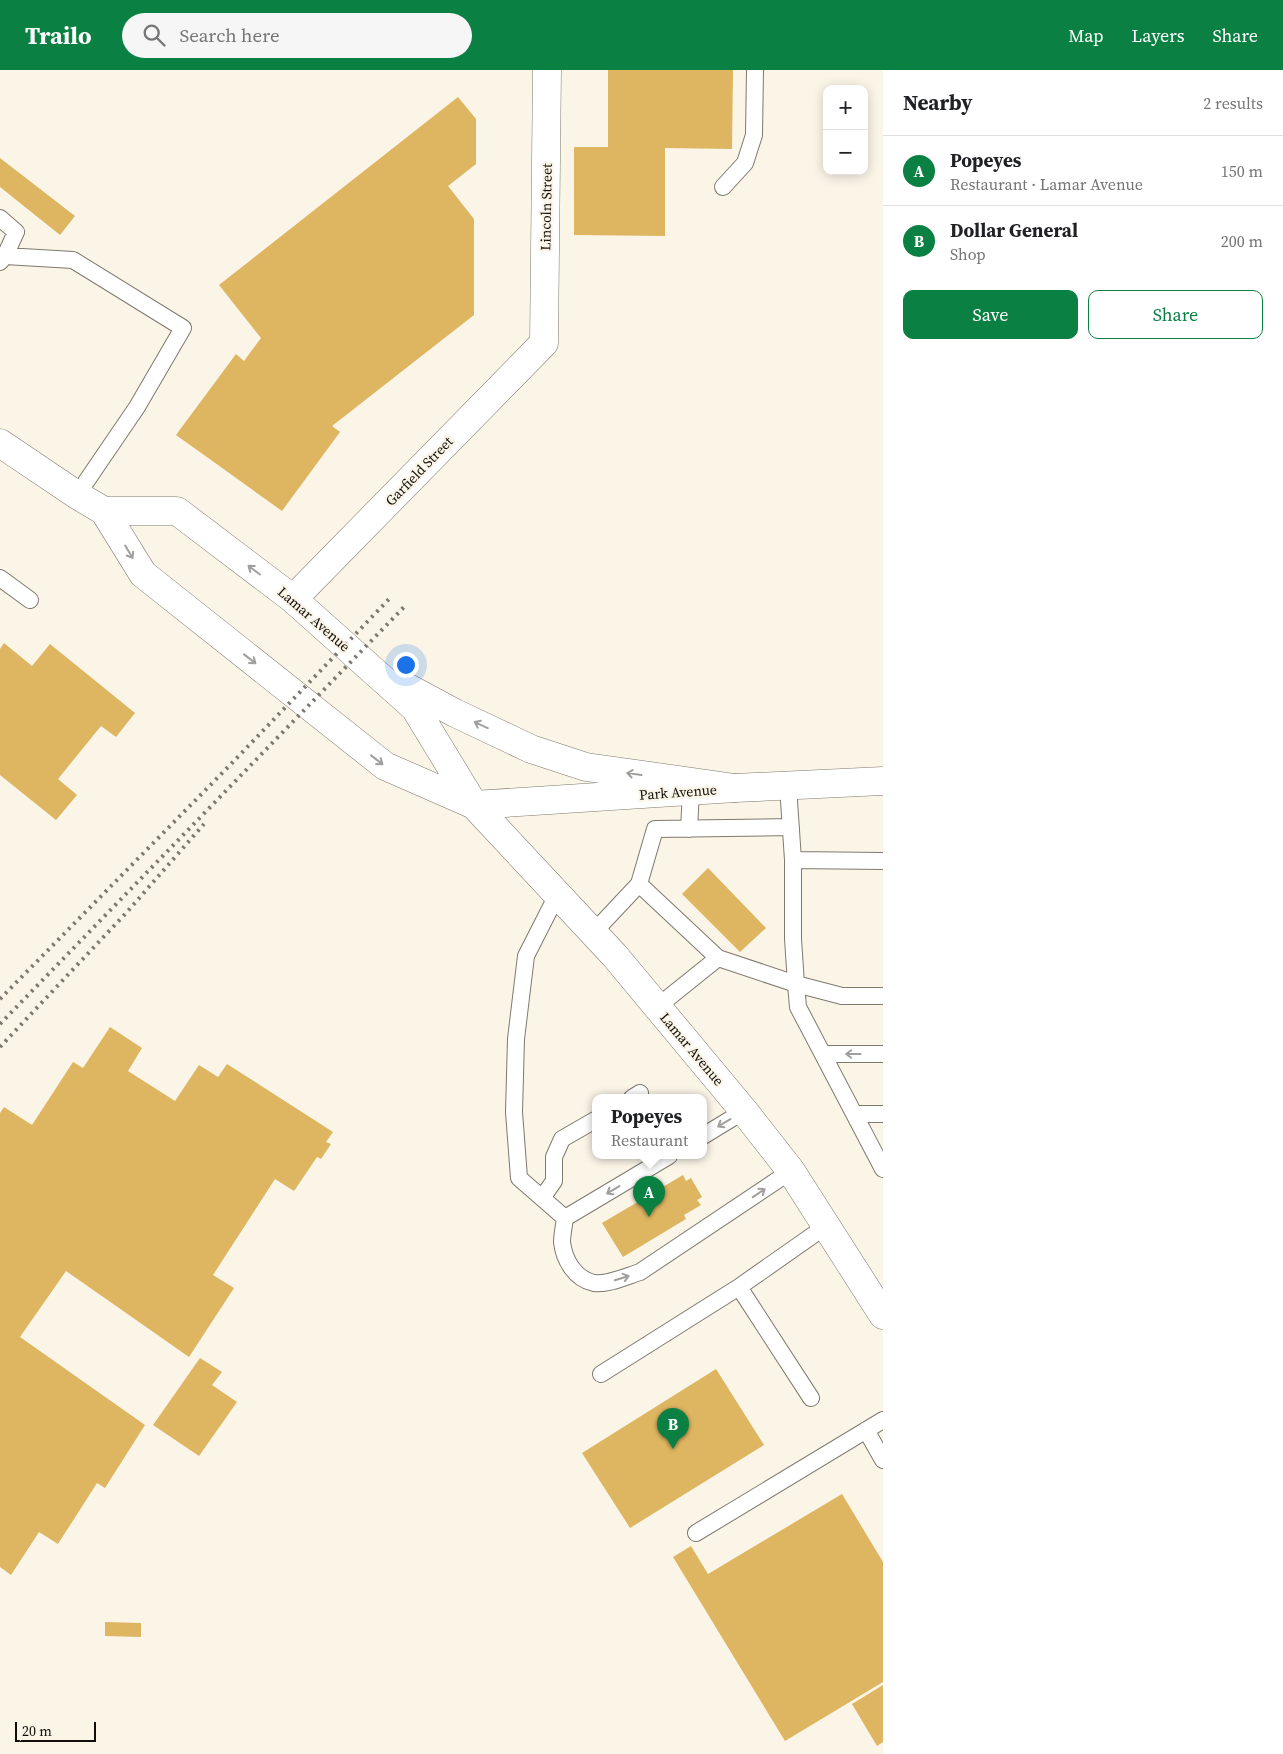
<!DOCTYPE html>
<meta charset="utf-8">
<style>
:root{--surface:#fff;--page:#f6f6f6;--text:#202124;--muted:#757577;--line:#e0e0e0;--accent:#0b8043}
body{margin:0;font-family:"Source Serif 4",serif;background:var(--page);color:var(--text)}
.controls{position:absolute;right:15px;top:15px;display:grid;overflow:hidden;border-radius:10px;box-shadow:0 2px 12px #0003}
.controls button{width:45px;height:45px;display:grid;place-items:center;padding:0;border:0;border-bottom:1px solid var(--line);background:var(--surface);color:var(--text);font:25px sans-serif}
.scale{position:absolute;left:15px;bottom:12px;width:81px;box-sizing:border-box;padding-left:5px;border:2px solid #110e0a;border-top:0;font-size:14px;line-height:18px;white-space:nowrap;color:#110e0a;-webkit-text-stroke:4px #fbf5e8;paint-order:stroke}
.you{position:absolute;left:405px;top:594px;width:18px;height:18px;margin:-12px;border:4px solid #fff;border-radius:50%;background:#1a73e8;box-shadow:0 0 0 8px #1a73e833}
.badge{display:grid;place-items:center;width:32px;height:32px;border-radius:50%;background:var(--accent);color:#fff;font-size:16px;font-weight:700}
.pin{position:absolute;translate:-50% -41px;filter:drop-shadow(0 1px 2px #0008)}
.pin::after{content:'';position:absolute;top:26px;width:18px;height:15px;background:inherit;clip-path:polygon(0 0,100% 0,50% 100%)}
.popup{position:absolute;left:592px;top:1024px;width:115px;height:65px;box-sizing:border-box;display:grid;place-content:center;border-radius:10px;background:var(--surface);filter:drop-shadow(0 1px 4px #0005);font-size:16px;white-space:nowrap;color:var(--muted)}
.popup b{font-size:19px;color:var(--text)}
.popup::after{content:'';position:absolute;left:50%;top:100%;margin-left:-10px;border:10px solid transparent;border-top-color:var(--surface)}
.list{margin:0;padding:0;list-style:none}
h2{display:flex;justify-content:space-between;align-items:center;height:65px;margin:0;padding:0 20px;font-size:21px}
h2 small{font-size:16px;font-weight:400;color:var(--muted)}
.list li{display:grid;grid-template-columns:32px 1fr auto;gap:15px;align-items:center;box-sizing:border-box;height:70px;padding:0 20px;border-top:1px solid var(--line)}
.list b{display:block;font-size:19px;white-space:nowrap}
.list p{margin:0;font-size:16px;white-space:nowrap;color:var(--muted)}
.list em{font-size:16px;font-style:normal;color:var(--muted)}
.actions{display:flex;gap:10px;padding:15px 20px}
.actions a{flex:1;padding:11px 0;border:1px solid var(--accent);border-radius:10px;text-align:center;font-size:18px;color:var(--accent)}
.actions .main{background:var(--accent);color:#fff}
.icon{flex:none;width:28px;height:28px;fill:none;stroke:currentColor;stroke-width:2;stroke-linecap:round;stroke-linejoin:round}
.map{position:relative;flex:none;width:883px;height:1684px;overflow:hidden}
header{display:flex;align-items:center;gap:30px;box-sizing:border-box;height:70px;padding:0 25px;background:var(--accent);color:#fff}
header strong{font-size:24px}
nav{display:flex;gap:28px;margin-inline-start:auto;font-size:18px}
.search{width:350px;height:45px;background:var(--page);display:flex;align-items:center;gap:12px;box-sizing:border-box;padding:0 18px;border-radius:28px;color:var(--muted);font-size:19px}
main{display:flex}
aside{flex:1;background:var(--surface)}
.map>svg:first-child{display:block}
</style>
<header>
<strong>Trailo</strong>
<div class="search"><svg class="icon" aria-label="search" viewBox="0 0 24 24"><circle cx="10" cy="10" r="6"/><path d="M15 15l6 6"/></svg>Search here</div>
<nav><a>Map</a><a>Layers</a><a>Share</a></nav>
</header>
<main>
<div class="map">
<svg width="883" height="1684" viewBox="0 0 883 1684">
<rect width="100%" height="100%" fill="#fbf5e8"/>
<path fill="#deb561" d="M 608,0 L 733,0 L 732,79 L 665,78 L 665,166 L 574,165 L 574,77 L 608,77 Z
M 458,27 L 476,49 L 476,94 L 448,116 L 474,149 L 474,245 L 332,356 L 340,362 L 282,441 L 176,365 L 236,284 L 244,291 L 261,268 L 219,215 Z
M 0,88 L 75,146 L 60,165 L 0,117 Z
M 4,573 L 32,596 L 50,574 L 135,643 L 116,667 L 101,656 L 58,709 L 77,725 L 56,750 L 0,705 L 0,579 Z
M 708,798 L 766,858 L 740,882 L 682,824 Z
M 110,957 L 142,978 L 128,1001 L 175,1031 L 199,995 L 218,1007 L 227,994 L 333,1062 L 326,1072 L 331,1074 L 321,1089 L 317,1087 L 294,1121 L 275,1109 L 213,1205 L 234,1218 L 189,1287 L 66,1201 L 20,1267 L 145,1355 L 105,1418 L 97,1413 L 58,1474 L 39,1462 L 11,1505 L 0,1497 L 0,1043 L 4,1037 L 32,1055 L 73,992 L 83,998 Z
M 683,1105 L 686,1111 L 691,1108 L 702,1127 L 697,1130 L 701,1135 L 684,1145 L 686,1149 L 623,1187 L 602,1153 L 641,1130 L 639,1126 L 653,1118 L 656,1121 Z
M 200,1288 L 222,1302 L 212,1315 L 237,1332 L 199,1386 L 153,1355 Z
M 716,1299 L 764,1375 L 630,1458 L 582,1383 Z
M 842,1424 L 883,1492 L 883,1612 L 785,1671 L 673,1487 L 691,1476 L 708,1504 Z
M 105,1552 L 141,1553 L 141,1567 L 105,1566 Z
M 883,1615 L 883,1672 L 877,1676 L 852,1634 Z"/>
<g fill="none" stroke-linecap="round" stroke-linejoin="round">
<defs>
<path id="service" d="M 723,117 L 745,93 L 754,65 L 755,0
M 0,148 L 16,162 L 5,186
M 0,192 L 5,186 L 73,190 L 183,258 L 137,337 L 77,425
M 0,508 L 30,530
M 788,716 L 793,790
M 689,759 L 691,721
M 883,791 L 793,790 L 793,869 L 796,914 L 842,926 L 883,926
M 557,825 L 526,886 L 516,969 L 514,1042 L 519,1108 L 565,1148
M 593,863 L 639,814
M 718,888 L 639,814 L 655,759 L 791,757
M 657,937 L 718,888 L 796,914 L 798,937 L 883,1099
M 823,984 L 883,984
M 632,1028 L 640,1023
M 854,1044 L 883,1044
M 703,1066 L 744,1041
M 669,1086 L 565,1148 C 564,1156 562,1165 562,1172 C 564,1190 575,1209 594,1213 C 608,1215 627,1206 640,1202 L 791,1101
M 542,1128 L 554,1111 L 554,1087 L 562,1069 L 595,1050
M 739,1217 L 811,1328
M 601,1304 L 739,1217 L 826,1156
M 866,1360 L 883,1390
M 696,1463 L 883,1350"/>
<path id="minor" d="M 293,529 L 544,273 L 547,0"/>
<path id="secondary" d="M 474,735 L 735,718 L 883,711"/>
<path id="primary" d="M 0,373 L 77,425 L 104,441 L 143,504 L 385,696 L 474,735
M 104,441 L 177,441 L 293,529 L 415,638 L 474,735 L 615,886 L 744,1041 L 791,1101 L 883,1245
M 401,614 L 455,643 L 531,679 L 586,697 L 735,718"/>
</defs>
<use href="#service" stroke="#7f796e" stroke-width="18"/>
<use href="#minor" stroke="#7f796e" stroke-width="29"/>
<use href="#secondary" stroke="#7f796e" stroke-width="29"/>
<use href="#primary" stroke="#7f796e" stroke-width="29"/>
<use href="#service" stroke="#fff" stroke-width="16"/>
<use href="#minor" stroke="#fff" stroke-width="28"/>
<use href="#secondary" stroke="#fff" stroke-width="28"/>
<use href="#primary" stroke="#fff" stroke-width="28"/>
<path stroke="#7c7870" stroke-width="4" stroke-dasharray="2.5 5" stroke-linecap="butt" d="M 0,929 L 232,693 L 392,526
M 0,954 L 405,536
M 0,977 L 127,842 L 204,754"/>
</g>
<defs><path id="oneway-shaft" d="M-6 0H5M1.5-3L5.5 0L1.5 3" fill="none" stroke-width="1.6" stroke-linecap="round" stroke-linejoin="round" transform="scale(1.25)"/></defs>
<g stroke="#a09f9d">
<use href="#oneway-shaft" transform="translate(129 482) rotate(59)"/>
<use href="#oneway-shaft" transform="translate(254 500) rotate(-143)"/>
<use href="#oneway-shaft" transform="translate(250 589) rotate(38)"/>
<use href="#oneway-shaft" transform="translate(481 655) rotate(-155)"/>
<use href="#oneway-shaft" transform="translate(377 690) rotate(38)"/>
<use href="#oneway-shaft" transform="translate(634 704) rotate(-172)"/>
<use href="#oneway-shaft" transform="translate(853 984) rotate(180)"/>
<use href="#oneway-shaft" transform="translate(724 1053) rotate(149)"/>
<use href="#oneway-shaft" transform="translate(613 1120) rotate(149)"/>
<use href="#oneway-shaft" transform="translate(759 1123) rotate(-34)"/>
<use href="#oneway-shaft" transform="translate(622 1208) rotate(-17)"/>
</g>
<g text-anchor="middle" stroke-width="4.5" stroke-linejoin="round" paint-order="stroke">
<g font-size="14" fill="#110e0a" stroke="#fbf5e8">
<text transform="translate(546 137) rotate(-89)" y="5">Lincoln Street</text>
<text transform="translate(419 401) rotate(-46)" y="5">Garfield Street</text>
<text transform="translate(314 549) rotate(41)" y="5">Lamar Avenue</text>
<text transform="translate(678 722) rotate(-4)" y="5">Park Avenue</text>
<text transform="translate(692 979) rotate(50)" y="5">Lamar Avenue</text>
</g>
</g>
</svg>
<div class="controls">
<button>+</button>
<button>−</button>
</div>
<div class="scale">20 m</div>
<div class="you"></div>
<div class="pin badge" style="left:649px;top:1147px">A</div>
<div class="popup"><b>Popeyes</b>Restaurant</div>
<div class="pin badge" style="left:673px;top:1379px">B</div>
</div>
<aside>
<h2>Nearby<small>2 results</small></h2>
<ul class="list">
<li><span class="badge">A</span><div><b>Popeyes</b><p>Restaurant · Lamar Avenue</p></div><em>150 m</em></li>
<li><span class="badge">B</span><div><b>Dollar General</b><p>Shop</p></div><em>200 m</em></li>
</ul>
<div class="actions"><a class="main">Save</a><a>Share</a></div>
</aside>
</main>
